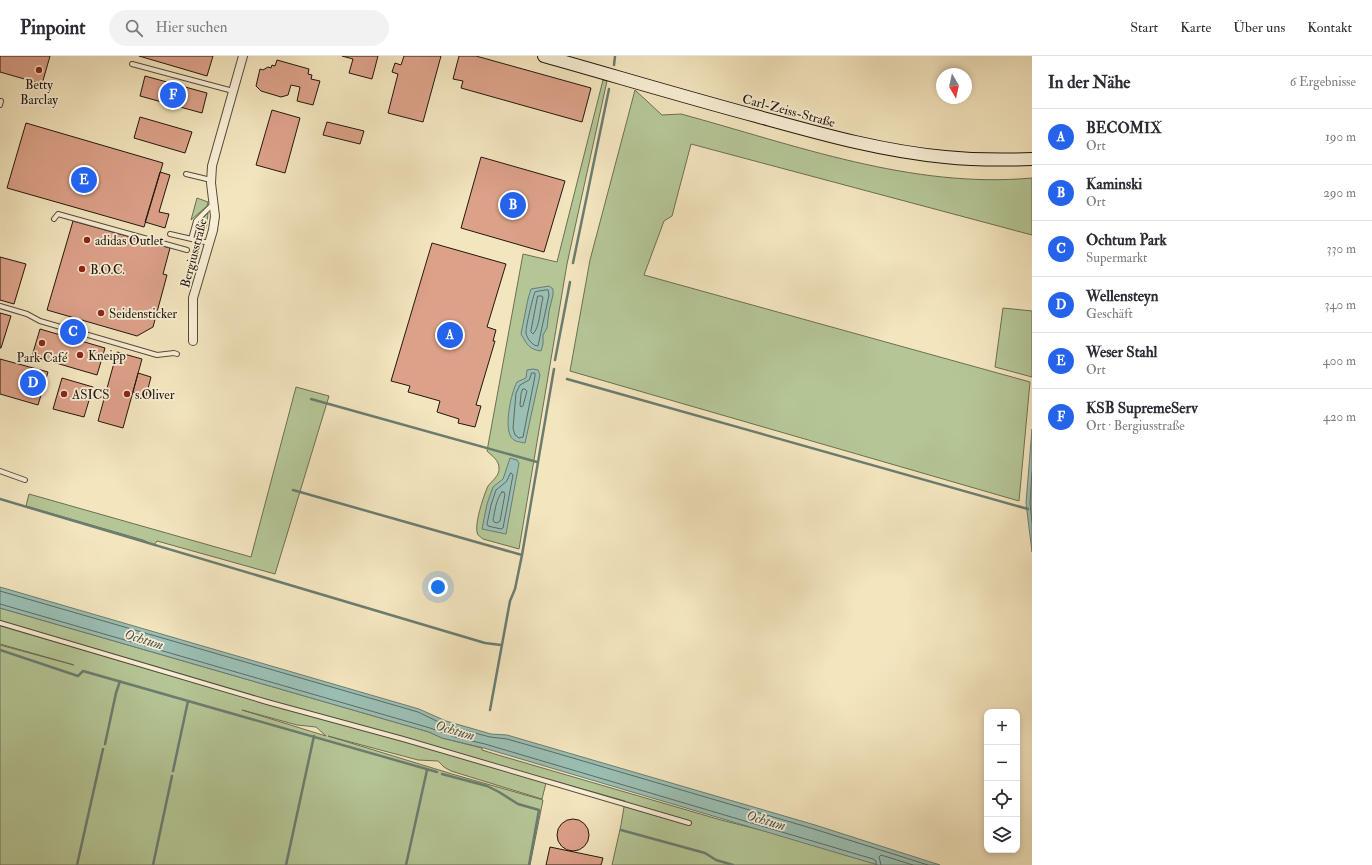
<!DOCTYPE html>
<html lang="de">
<meta charset="utf-8">
<style>
:root{--surface:#fff;--page:#f2f2f3;--text:#2b2b33;--muted:#7c7c81;--line:#e1e1e2;--accent:#2563eb}
body{margin:0;font-family:"IM FELL Double Pica",serif;background:var(--page);color:var(--text)}
.controls{position:absolute;right:12px;bottom:12px;display:grid;overflow:hidden;border-radius:8px;box-shadow:0 2px 6px #0003}
.controls button{width:36px;height:36px;display:grid;place-items:center;padding:0;border:0;border-bottom:1px solid var(--line);background:var(--surface);color:var(--text);font:20px sans-serif}
.compass{position:absolute;left:936px;top:12px;width:36px;height:36px;border-radius:50%;background:var(--surface);box-shadow:0 2px 6px #0003;rotate:171deg}
.you{position:absolute;left:438px;top:531px;width:14px;height:14px;margin:-10px;border:3px solid #fff;border-radius:50%;background:#1a73e8;box-shadow:0 0 0 6px #1a73e833}
.badge{display:grid;place-items:center;width:26px;height:26px;border-radius:50%;background:var(--accent);color:#fff;font-size:13px;font-weight:700}
.pin{position:absolute;translate:-50% -50%;border:2px solid #fff;box-shadow:0 1px 4px #0006}
.list{margin:0;padding:0;list-style:none}
h2{display:flex;justify-content:space-between;align-items:center;height:52px;margin:0;padding:0 16px;font-size:17px}
h2 small{font-size:13px;font-weight:400;color:var(--muted)}
.list li{display:grid;grid-template-columns:26px 1fr auto;gap:12px;align-items:center;box-sizing:border-box;height:56px;padding:0 16px;border-top:1px solid var(--line)}
.list b{display:block;font-size:15px;white-space:nowrap}
.list p{margin:0;font-size:13px;white-space:nowrap;color:var(--muted)}
.list em{font-size:13px;font-style:normal;color:var(--muted)}
.icon{flex:none;width:22px;height:22px;fill:none;stroke:currentColor;stroke-width:2;stroke-linecap:round;stroke-linejoin:round}
.map{position:relative;flex:none;width:1032px;height:809px;overflow:hidden}
header{display:flex;align-items:center;gap:24px;box-sizing:border-box;height:56px;padding:0 20px;background:var(--surface);border-bottom:1px solid var(--line)}
header strong{font-size:19px}
nav{display:flex;gap:22px;margin-inline-start:auto;font-size:14px}
.search{width:280px;height:36px;background:var(--page);display:flex;align-items:center;gap:10px;box-sizing:border-box;padding:0 14px;border-radius:22px;color:var(--muted);font-size:15px}
main{display:flex}
aside{flex:1;background:var(--surface)}
.map>svg:first-child{display:block}
</style>
<header>
<strong>Pinpoint</strong>
<div class="search"><svg class="icon" aria-label="search" viewBox="0 0 24 24"><circle cx="10" cy="10" r="6"/><path d="M15 15l6 6"/></svg>Hier suchen</div>
<nav><a>Start</a><a>Karte</a><a>Über uns</a><a>Kontakt</a></nav>
</header>
<main>
<div class="map">
<svg width="1032" height="809" viewBox="0 0 1032 809">
<rect width="100%" height="100%" fill="#f3e5be"/>
<filter id="stains"><feTurbulence type="fractalNoise" baseFrequency=".005" numOctaves="4"/><feColorMatrix values="0 0 0 0 .2 0 0 0 0 .09 0 0 0 0 .02 0 0 0 .5 -.17"/></filter>
<radialGradient id="worn" r=".72"><stop offset=".6" stop-color="#630" stop-opacity="0"/><stop offset="1" stop-color="#630" stop-opacity=".3"/></radialGradient>
<path fill="#b5c696" stroke="#6c6e52" fill-rule="evenodd" d="M 603,24 L 607,25 L 567,208 L 519,493 L 483,483 C 482,482 478,479 478,479 C 473,470 484,439 488,430 C 492,425 500,419 499,412 C 499,404 492,400 487,395 L 523,198 L 557,206 Z
M 635,34 L 662,59 L 681,58 C 795,89 912,133 1032,122 L 1032,179 L 691,88 L 672,160 L 664,165 L 644,219 L 1030,326 L 1019,445 L 570,315 L 590,204 Z
M 197,142 L 208,146 L 207,150 L 191,164 Z
M 208,157 L 207,168 L 204,178 L 199,181 L 194,180 L 198,167 Z
M 1003,252 L 1032,255 L 1032,321 L 995,311 Z
M 296,331 L 329,340 L 275,518 L 157,485 L 154,489 L 143,484 L 26,450 L 29,438 L 251,501 Z
M 0,552 L 429,676 L 442,682 L 482,692 L 482,694 L 498,699 L 721,764 L 808,786 L 879,809 L 612,809 L 621,769 L 625,745 L 547,723 L 542,743 L 451,715 L 444,711 L 438,705 L 418,704 L 328,680 L 452,718 L 543,744 L 530,809 L 0,809 L 0,589 L 74,609 L 0,588 ZM 242,654 L 297,669 L 316,671 L 326,680 Z"/>
<path fill="#9bbfb4" stroke="#6b7c71" d="M 549,230 L 553,233 L 553,239 L 549,255 L 547,272 L 543,279 L 543,288 L 541,295 C 528,293 527,288 521,278 L 528,243 L 531,233 Z
M 533,313 L 538,314 L 540,319 L 525,387 C 521,386 514,386 511,381 C 504,370 511,337 517,326 L 526,322 L 527,314 Z
M 1032,373 L 1032,496 L 1026,447 Z
M 510,402 L 517,404 L 519,407 L 506,478 L 482,473 L 487,448 L 493,431 L 503,423 Z
M 0,531 L 419,653 L 446,665 L 491,678 L 507,679 L 815,769 L 940,809 L 878,809 L 484,692 L 442,682 L 429,676 L 0,552 Z"/>
<g fill="none" stroke-linecap="round" stroke-linejoin="round">
<path stroke="#5e6b60" stroke-width="1" d="M 548,234 L 549,239 L 538,290 C 533,290 527,283 526,277 C 525,274 533,240 535,236 Z
M 538,240 L 542,240 L 543,242 C 540,252 540,271 533,278 L 531,276 Z
M 532,317 L 535,317 L 535,320 L 523,381 L 519,382 L 515,379 L 513,372 L 516,337 L 520,329 L 529,324 Z
M 523,333 L 525,333 L 527,335 L 523,350 L 521,351 L 520,349 L 521,338 Z
M 1032,416 L 1030,447 L 1032,467
M 511,417 L 513,419 L 503,472 L 501,473 L 488,470 L 487,468 L 491,449 L 496,434 L 506,426 Z
M 502,436 L 504,436 L 505,438 L 500,465 L 497,467 L 494,466 L 493,464 C 495,455 496,443 502,436 Z
M 0,535 L 418,656 L 445,669 L 490,681 L 507,683 L 549,695 L 814,773 L 928,809
M 0,548 L 430,672 L 455,681 L 485,688 L 873,803 L 876,805 L 876,809
M 881,809 L 879,801 L 881,799 L 913,809"/>
<path stroke="#6b7c71" stroke-width="2.5" d="M 614,9 L 615,0
M 573,207 L 609,33
M 555,304 L 570,226
M 567,323 L 1028,453
M 311,343 L 537,406
M 293,434 L 522,499
M 0,443 L 485,587 L 501,589
M 0,594 L 78,620 L 83,615 L 437,716
M 490,654 L 510,545 L 515,533 L 522,499 L 554,313
M 105,688 L 116,637 L 120,625
M 173,715 L 188,645
M 442,718 L 487,730 L 499,736 L 518,748 L 539,754 L 529,809
M 621,774 L 705,797 L 716,804 L 733,809
M 77,809 L 103,693
M 153,809 L 172,720
M 286,809 L 314,680
M 406,809 L 427,714"/>
</g>
<path fill="#dca189" stroke="#22170d" d="M 0,0 L 50,0 L 42,28 L 0,16 Z
M 139,0 L 213,0 L 207,20 Z
M 342,0 L 378,0 L 372,23 L 349,17 L 353,3 Z
M 404,0 L 441,0 L 423,66 L 388,57 L 398,18 L 392,16 L 395,7 L 401,9 Z
M 459,0 L 476,0 L 591,32 L 582,66 L 461,32 L 463,25 L 453,23 Z
M 277,4 L 309,13 L 308,18 L 312,19 L 311,23 L 320,25 L 313,49 L 297,45 L 300,31 L 291,29 L 288,39 L 281,41 L 261,35 L 256,30 L 260,13 L 263,14 L 268,11 L 271,12 L 272,9 L 275,10 Z
M 145,20 L 207,37 L 202,57 L 140,40 Z
M 272,54 L 300,62 L 285,117 L 256,109 Z
M 140,61 L 192,76 L 185,97 L 134,82 Z
M 327,66 L 364,75 L 360,88 L 323,79 Z
M 26,67 L 163,107 L 144,171 L 7,132 Z
M 481,101 L 565,125 L 544,196 L 461,172 Z
M 160,116 L 170,119 L 159,156 L 169,158 L 165,172 L 145,166 Z
M 73,165 L 170,192 L 163,218 L 167,219 L 153,271 L 137,280 L 47,254 Z
M 432,187 L 506,208 L 487,271 L 496,274 L 493,285 L 495,285 L 476,349 L 481,350 L 475,371 L 458,367 L 459,363 L 437,356 L 440,345 L 408,336 L 410,330 L 391,325 Z
M 0,201 L 26,208 L 14,248 L 0,244 Z
M 0,257 L 11,260 L 1,292 L 0,292 Z
M 40,273 L 105,292 L 97,319 L 32,300 Z
M 117,296 L 142,303 L 123,372 L 98,365 Z
M 0,303 L 48,316 L 38,349 L 0,338 Z
M 138,317 L 151,321 L 146,340 L 133,336 Z
M 62,322 L 93,331 L 84,361 L 53,353 Z
M557 779a16 16 0 1 1 32 0a16 16 0 1 1-32 0Z
M 550,791 L 603,802 L 601,809 L 546,809 Z"/>
<g fill="none" stroke-linecap="round" stroke-linejoin="round">
<defs>
<path id="lane" d="M 132,8 L 233,35
M 0,49 L 1,45
M 186,118 L 211,124
M 54,163 L 58,158 L 187,194
M 170,178 L 209,187
M 191,183 L 196,165 L 213,148
M 0,250 L 27,258 L 40,265 L 157,299 L 174,297 L 177,298
M 0,415 L 25,424
M 0,567 L 267,646 L 403,683 L 689,767"/>
<path id="street" d="M 193,285 L 193,242 L 213,174 L 215,160 L 211,127 L 212,110 L 243,0"/>
<path id="secondary" d="M 544,0 C 615,20 685,41 756,60 C 818,77 880,95 945,101 C 974,104 1003,104 1032,103"/>
</defs>
<use href="#lane" stroke="#564a39" stroke-width="6"/>
<use href="#street" stroke="#564a39" stroke-width="10"/>
<use href="#secondary" stroke="#22170d" stroke-width="14"/>
<use href="#lane" stroke="#f7eed5" stroke-width="4"/>
<use href="#street" stroke="#f7eed5" stroke-width="8"/>
<use href="#secondary" stroke="#f7eed5" stroke-width="12"/>
</g>
<g fill="#8f2418" stroke="#f7eed5" stroke-width="1.5">
<circle cx="39" cy="14" r="4"/>
<circle cx="87" cy="184" r="4"/>
<circle cx="82" cy="213" r="4"/>
<circle cx="101" cy="257" r="4"/>
<circle cx="42" cy="287" r="4"/>
<circle cx="80" cy="299" r="4"/>
<circle cx="64" cy="338" r="4"/>
<circle cx="127" cy="338" r="4"/>
</g>
<g text-anchor="middle" stroke-width="3.5" stroke-linejoin="round" paint-order="stroke">
<g font-size="13" fill="#22170d" stroke="#f7eed5" text-anchor="start">
<text x="39" y="33" text-anchor="middle">Betty<tspan x="39" dy="15">Barclay</tspan></text>
<text x="95" y="189">adidas Outlet</text>
<text x="90" y="218">B.O.C.</text>
<text x="109" y="262">Seidensticker</text>
<text x="88" y="304">Kneipp</text>
<text x="42" y="306" text-anchor="middle">Park Café</text>
<text x="72" y="343">ASICS</text>
<text x="135" y="343">s.Oliver</text>
</g>
<g font-size="13" fill="#22170d" stroke="#f7eed5">
<text transform="translate(789 54) rotate(15)" y="5">Carl-Zeiss-Straße</text>
<text transform="translate(193 197) rotate(-75)" y="5">Bergiusstraße</text>
</g>
<g font-size="14" font-style="italic" fill="#4c5247" stroke="#f7eed5">
<text transform="translate(144 583) rotate(17)" y="5">Ochtum</text>
<text transform="translate(455 674) rotate(16)" y="5">Ochtum</text>
<text transform="translate(766 764) rotate(16)" y="5">Ochtum</text>
</g>
</g>
<rect width="100%" height="100%" filter="url(#stains)"/>
<rect width="100%" height="100%" fill="url(#worn)"/>
</svg>
<div class="controls">
<button>+</button>
<button>−</button>
<button><svg class="icon" aria-label="locate" viewBox="0 0 24 24"><circle cx="12" cy="12" r="6"/><path d="M12 2v4M12 18v4M2 12h4M18 12h4"/></svg></button>
<button><svg class="icon" aria-label="layers" viewBox="0 0 24 24"><path d="M12 4l9 5-9 5-9-5zM3 14l9 5 9-5"/></svg></button>
</div>
<svg class="compass" viewBox="-18 -18 36 36"><path d="M0-13l5 13h-10z" fill="#e53935"/><path d="M0 13l5-13h-10z" fill="#7c7c81"/></svg>
<div class="you"></div>
<div class="pin badge" style="left:450px;top:279px">A</div>
<div class="pin badge" style="left:513px;top:149px">B</div>
<div class="pin badge" style="left:73px;top:276px">C</div>
<div class="pin badge" style="left:33px;top:327px">D</div>
<div class="pin badge" style="left:84px;top:124px">E</div>
<div class="pin badge" style="left:173px;top:39px">F</div>
</div>
<aside>
<h2>In der Nähe<small>6 Ergebnisse</small></h2>
<ul class="list">
<li><span class="badge">A</span><div><b>BECOMIX</b><p>Ort</p></div><em>190 m</em></li>
<li><span class="badge">B</span><div><b>Kaminski</b><p>Ort</p></div><em>290 m</em></li>
<li><span class="badge">C</span><div><b>Ochtum Park</b><p>Supermarkt</p></div><em>330 m</em></li>
<li><span class="badge">D</span><div><b>Wellensteyn</b><p>Geschäft</p></div><em>340 m</em></li>
<li><span class="badge">E</span><div><b>Weser Stahl</b><p>Ort</p></div><em>400 m</em></li>
<li><span class="badge">F</span><div><b>KSB SupremeServ</b><p>Ort · Bergiusstraße</p></div><em>420 m</em></li>
</ul>
</aside>
</main>
